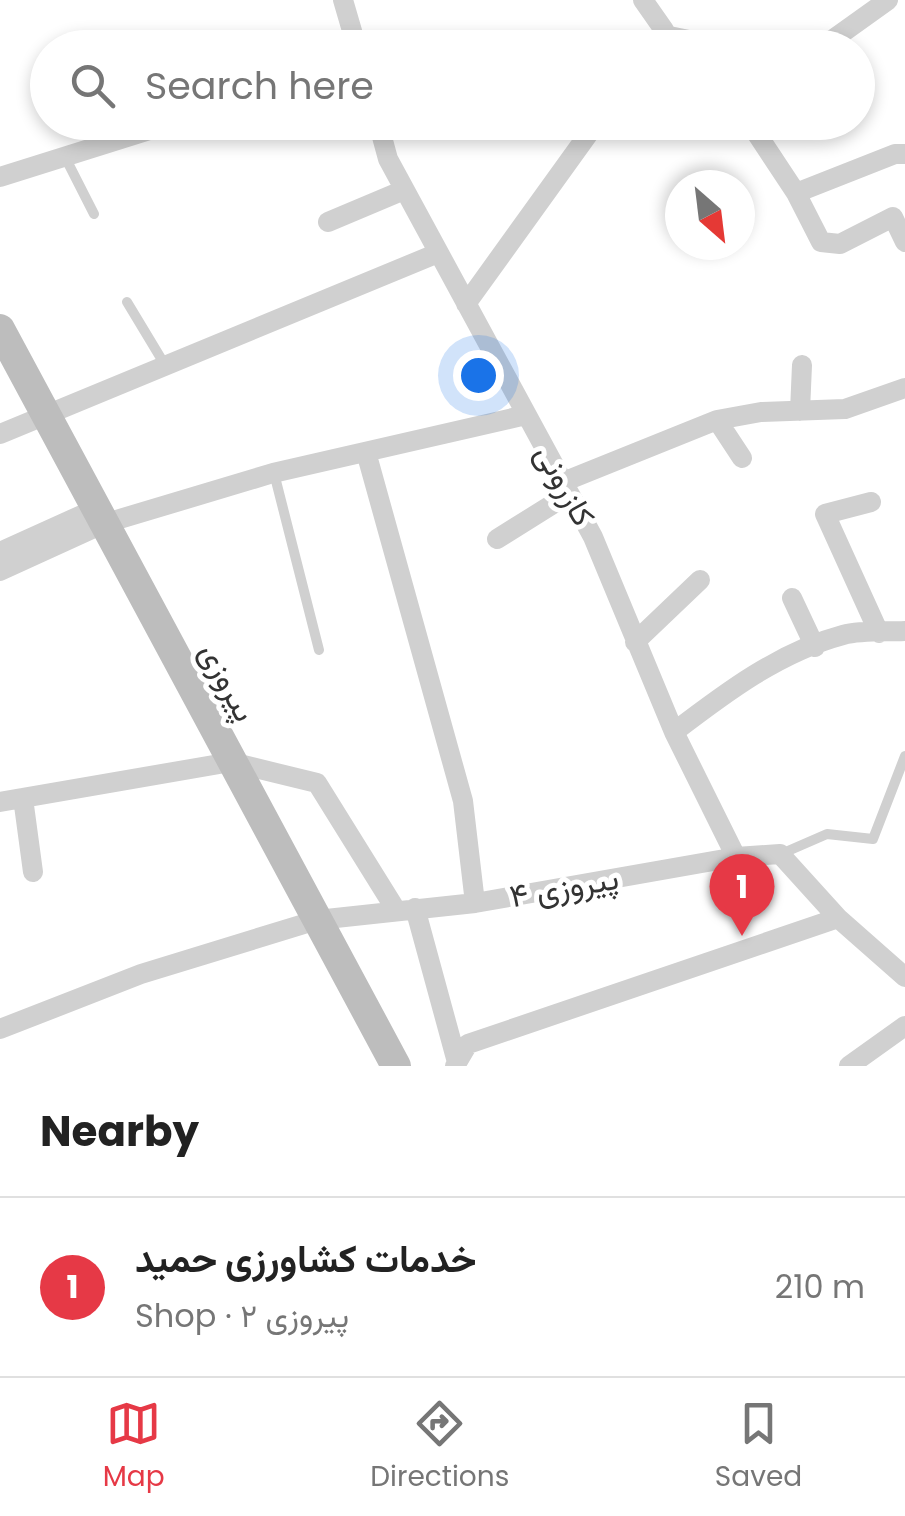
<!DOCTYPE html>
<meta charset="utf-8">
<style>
:root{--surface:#fff;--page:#f6f6f6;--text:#222;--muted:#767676;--line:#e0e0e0;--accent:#e63946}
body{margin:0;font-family:Poppins,Vazirmatn,sans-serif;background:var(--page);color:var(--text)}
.compass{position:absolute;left:665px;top:170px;width:90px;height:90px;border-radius:50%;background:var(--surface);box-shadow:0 5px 15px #0003;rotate:152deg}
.you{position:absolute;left:478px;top:375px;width:35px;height:35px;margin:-25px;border:8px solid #fff;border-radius:50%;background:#1a73e8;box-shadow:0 0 0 15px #1a73e833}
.badge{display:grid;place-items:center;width:65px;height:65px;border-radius:50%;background:var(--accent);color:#fff;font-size:32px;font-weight:700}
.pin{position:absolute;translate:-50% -82px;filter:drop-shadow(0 2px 5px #0008)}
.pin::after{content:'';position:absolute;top:52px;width:35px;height:30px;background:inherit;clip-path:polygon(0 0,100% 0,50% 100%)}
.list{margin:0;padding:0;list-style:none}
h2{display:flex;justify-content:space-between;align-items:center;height:130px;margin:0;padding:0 40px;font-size:42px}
h2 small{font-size:32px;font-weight:400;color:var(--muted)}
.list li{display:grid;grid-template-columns:65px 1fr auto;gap:30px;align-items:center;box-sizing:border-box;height:180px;padding:0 40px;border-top:2px solid var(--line)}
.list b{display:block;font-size:38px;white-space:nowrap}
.list p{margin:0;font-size:32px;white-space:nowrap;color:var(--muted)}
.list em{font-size:32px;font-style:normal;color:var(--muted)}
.icon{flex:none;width:55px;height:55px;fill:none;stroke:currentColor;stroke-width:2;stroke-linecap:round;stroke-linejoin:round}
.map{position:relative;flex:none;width:905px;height:1066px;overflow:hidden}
.search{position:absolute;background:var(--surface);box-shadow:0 5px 15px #0003;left:30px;right:30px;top:30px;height:110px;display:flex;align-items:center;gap:25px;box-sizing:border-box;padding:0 35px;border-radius:55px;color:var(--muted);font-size:38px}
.sheet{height:310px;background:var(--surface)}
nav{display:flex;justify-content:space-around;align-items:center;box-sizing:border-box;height:140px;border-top:2px solid var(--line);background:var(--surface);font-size:28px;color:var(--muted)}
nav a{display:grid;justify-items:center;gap:5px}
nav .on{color:var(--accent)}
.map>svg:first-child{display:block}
</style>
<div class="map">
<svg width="905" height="1066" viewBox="0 0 905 1066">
<rect width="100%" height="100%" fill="#fff"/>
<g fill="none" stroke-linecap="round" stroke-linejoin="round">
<path stroke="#d0d0d0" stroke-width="10" d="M 664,30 L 753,48
M 65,157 L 94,214
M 127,302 L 165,365
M 274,473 L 319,650
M 781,854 L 827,834 L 873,839 L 905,756"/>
<path stroke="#d0d0d0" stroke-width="20" d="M 343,0 L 357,48
M 643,0 L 664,30 L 651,48
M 821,48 L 888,0
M 378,122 L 388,159 L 593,537 L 674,732 L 736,857
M 763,122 L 757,134 L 796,193 L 821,242 L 840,244 L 893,217 L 905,242
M 0,177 L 175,122
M 796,193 L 895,154 L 905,154
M 328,222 L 404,190
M 466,304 L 597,122
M 800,411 L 802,365
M 717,420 L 742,458
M 0,434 L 438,253
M 366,452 L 463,801 L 475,903
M 563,482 L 717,420 L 761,412 L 845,409 L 905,388
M 871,502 L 825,514 L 879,633
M 497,539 L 569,494
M 0,552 L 95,509
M 0,571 L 103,524 L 273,473 L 526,415
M 792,598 L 815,647
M 635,642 L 700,580
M 674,732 C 725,693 779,652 843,635 C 862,630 885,632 905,631
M 23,798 L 33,872
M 0,802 L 231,762 L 317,783 L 396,910
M 415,908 L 457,1062
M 0,1029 L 141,974 L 317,920 L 475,903 L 736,857 L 780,854 L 838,918 L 905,977
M 455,1066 L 468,1044 L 838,918
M 849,1066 L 905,1026"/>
<path stroke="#bdbdbd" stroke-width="30" d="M 0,329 L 396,1066"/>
</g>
<g text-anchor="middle" stroke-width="10" stroke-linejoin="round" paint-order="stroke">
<g font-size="32" fill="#333" stroke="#fff">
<text transform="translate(565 485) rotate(61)" y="11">کازرونی</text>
<text transform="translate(228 682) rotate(62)" y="11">پیروزی</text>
<text transform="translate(564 887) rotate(-10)" y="11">پیروزی ۴</text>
</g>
</g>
</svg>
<svg class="compass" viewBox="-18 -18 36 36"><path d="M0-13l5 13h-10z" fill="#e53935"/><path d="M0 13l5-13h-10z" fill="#767676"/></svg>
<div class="you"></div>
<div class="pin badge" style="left:742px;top:936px">1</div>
<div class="search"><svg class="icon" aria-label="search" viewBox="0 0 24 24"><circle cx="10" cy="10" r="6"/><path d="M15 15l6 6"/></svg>Search here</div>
</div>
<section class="sheet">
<h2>Nearby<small></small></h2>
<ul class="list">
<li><span class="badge">1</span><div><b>خدمات کشاورزی حمید</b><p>Shop · پیروزی ۲</p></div><em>210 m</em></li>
</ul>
</section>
<nav>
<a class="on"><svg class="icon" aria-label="map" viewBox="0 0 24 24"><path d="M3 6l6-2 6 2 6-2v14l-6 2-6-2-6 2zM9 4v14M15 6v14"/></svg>Map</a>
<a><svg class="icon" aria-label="directions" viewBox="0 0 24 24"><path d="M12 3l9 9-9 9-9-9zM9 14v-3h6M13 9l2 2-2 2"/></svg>Directions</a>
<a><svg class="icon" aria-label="saved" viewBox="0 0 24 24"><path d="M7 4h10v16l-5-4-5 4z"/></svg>Saved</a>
</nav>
